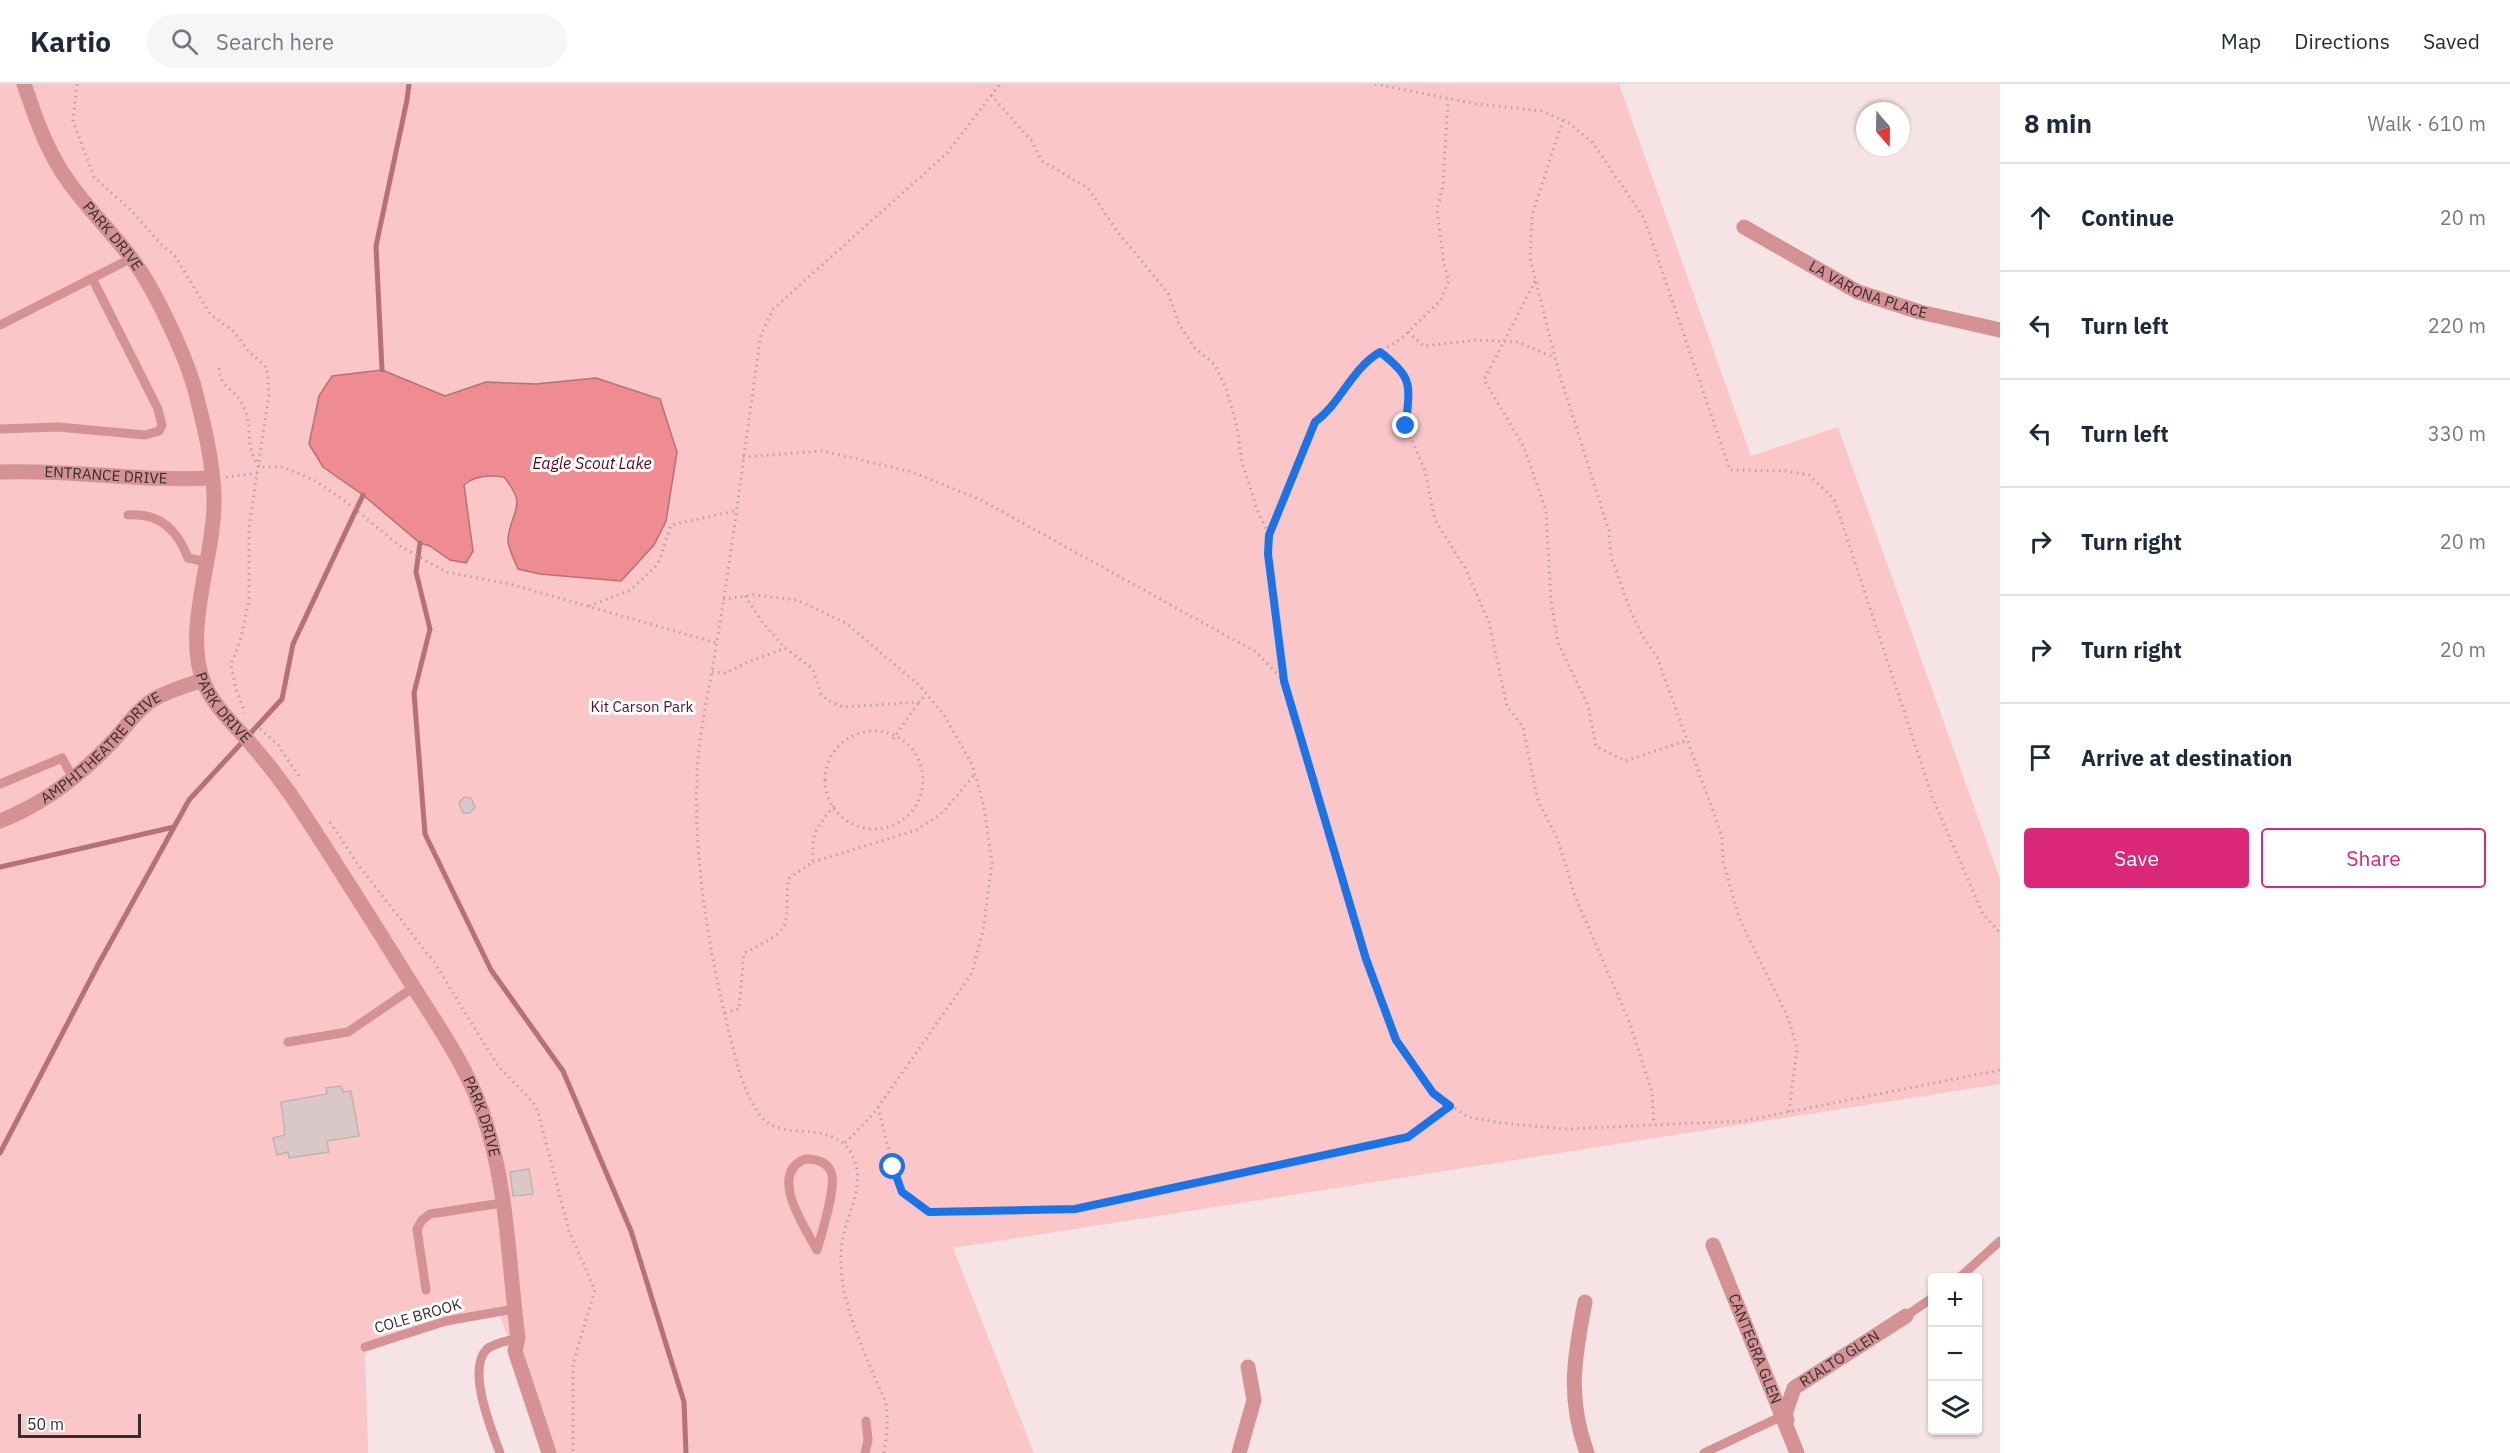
<!DOCTYPE html>
<meta charset="utf-8">
<style>
:root{--surface:#fff;--page:#f6f6f7;--text:#1f2937;--muted:#747a83;--line:#e0e1e3;--accent:#db2777}
body{margin:0;font-family:"IBM Plex Sans",sans-serif;background:var(--page);color:var(--text)}
.controls{position:absolute;right:18px;bottom:18px;display:grid;overflow:hidden;border-radius:6px;box-shadow:0 2px 4px #0004}
.controls button{width:54px;height:54px;display:grid;place-items:center;padding:0;border:0;border-bottom:2px solid var(--line);background:var(--surface);color:var(--text);font:30px sans-serif}
.compass{position:absolute;left:1856px;top:18px;width:54px;height:54px;border-radius:50%;background:var(--surface);box-shadow:0 2px 4px #0004;rotate:160deg}
.scale{position:absolute;left:18px;bottom:15px;width:123px;box-sizing:border-box;padding-left:6px;border:3px solid #352e2e;border-top:0;font-size:16px;line-height:21px;white-space:nowrap;color:#352e2e;-webkit-text-stroke:4px #fff;paint-order:stroke}
.stop{position:absolute;width:18px;height:18px;margin:-14px;border:4px solid #1a73e8;border-radius:50%;background:#fff}
.stop.end{background:#1a73e8;border-color:#fff;box-shadow:0 2px 6px #0008}
.list{margin:0;padding:0;list-style:none}
h2{display:flex;justify-content:space-between;align-items:center;height:78px;margin:0;padding:0 24px;font-size:26px}
h2 small{font-size:20px;font-weight:400;color:var(--muted)}
.list li{display:grid;grid-template-columns:39px 1fr auto;gap:18px;align-items:center;box-sizing:border-box;height:108px;padding:0 24px;border-top:2px solid var(--line)}
.list b{display:block;font-size:22px;white-space:nowrap}
.list em{font-size:20px;font-style:normal;color:var(--muted)}
.actions{display:flex;gap:12px;padding:18px 24px}
.actions a{flex:1;padding:14px 0;border:2px solid var(--accent);border-radius:6px;text-align:center;font-size:21px;color:var(--accent)}
.actions .main{background:var(--accent);color:#fff}
.icon{flex:none;width:33px;height:33px;fill:none;stroke:currentColor;stroke-width:2;stroke-linecap:round;stroke-linejoin:round}
.map{position:relative;flex:none;width:2000px;height:1369px;overflow:hidden}
header{display:flex;align-items:center;gap:36px;box-sizing:border-box;height:84px;padding:0 30px;background:var(--surface);border-bottom:2px solid var(--line)}
header strong{font-size:28px}
nav{display:flex;gap:33px;margin-inline-start:auto;font-size:21px}
.search{width:420px;height:54px;background:var(--page);display:flex;align-items:center;gap:15px;box-sizing:border-box;padding:0 21px;border-radius:33px;color:var(--muted);font-size:22px}
main{display:flex}
aside{flex:1;background:var(--surface)}
.map>svg:first-child{display:block}
</style>
<header>
<strong>Kartio</strong>
<div class="search"><svg class="icon" aria-label="search" viewBox="0 0 24 24"><circle cx="10" cy="10" r="6"/><path d="M15 15l6 6"/></svg>Search here</div>
<nav><a>Map</a><a>Directions</a><a>Saved</a></nav>
</header>
<main>
<div class="map">
<svg width="2000" height="1369" viewBox="0 0 2000 1369">
<rect width="100%" height="100%" fill="#f6e4e4"/>
<path fill="#fac6c7" d="M 0,0 L 1619,0 L 1751,372 L 1838,343 L 2000,795 L 2000,1000 L 953,1164 L 1034,1369 L 549,1369 L 524,1292 L 499,1231 L 482,1229 L 365,1263 L 368,1369 L 0,1369 Z"/>
<path fill="#ef8c91" stroke="#b77073" stroke-width="1.5" d="M 382,286 L 445,312 L 486,298 L 536,300 L 596,294 L 660,315 L 677,368 L 666,437 L 654,461 L 621,497 L 540,490 L 518,485 C 515,477 507,463 508,454 C 512,424 528,423 504,393 C 490,391 475,391 464,401 L 473,467 L 466,479 L 450,476 L 430,462 L 420,459 L 363,411 L 323,383 L 309,360 L 319,312 L 332,292 Z"/>
<g fill="none" stroke-linecap="round" stroke-linejoin="round">
<path stroke="#b77073" stroke-width="5" d="M 382,286 L 376,162 L 407,16 L 409,0
M 420,459 L 416,488 L 430,545 L 414,609 L 425,750 L 491,886 L 563,987 L 631,1147 L 684,1318 L 686,1369
M 0,783 L 174,743
M 0,1069 L 98,881 L 189,716 L 282,615 L 293,560 L 363,411"/>
</g>
<path fill="#dac8c8" stroke="#c2b1b1" stroke-width="1.5" d="M 464,713 L 471,714 L 475,723 L 470,729 L 463,729 L 459,719 Z
M 341,1002 L 343,1008 L 351,1007 L 359,1052 L 327,1057 L 329,1068 L 289,1074 L 288,1068 L 277,1071 L 273,1054 L 285,1051 L 281,1018 L 327,1010 L 326,1004 Z
M 529,1085 L 533,1110 L 513,1112 L 510,1088 Z"/>
<g fill="none" stroke-linecap="round" stroke-linejoin="round">
<path stroke="#b3a5a5" stroke-width="3" stroke-dasharray="1.5 4.5" stroke-linecap="butt" d="M 77,0 L 73,37 L 94,93 L 131,126 L 161,160 L 175,172 L 210,230 L 233,247 L 249,268 L 267,284 L 269,310 L 249,443 L 249,516 L 241,554 L 231,581 L 236,605 L 245,629
M 1375,0 L 1477,20 L 1542,27 L 1569,39 L 1593,59 L 1644,134 L 1730,386 L 1786,387 L 1809,391 L 1834,415 L 1933,715 L 1983,830 L 2000,849
M 991,11 L 1031,56 L 1042,77 L 1088,104 L 1117,147 L 1168,209 L 1179,240 L 1195,264 L 1215,281 L 1226,304 L 1237,343 L 1242,378 L 1258,428 L 1269,451
M 1563,36 L 1532,131 L 1530,174 L 1559,289 L 1609,447 L 1611,472 L 1630,526 L 1643,553 L 1657,573 L 1722,752 L 1723,777 L 1739,834 L 1789,936 L 1797,965 L 1789,1028
M 1535,197 L 1484,296 L 1524,363 L 1546,427 L 1551,516 L 1558,559 L 1588,621 L 1596,662 L 1625,677 L 1688,656
M 1408,248 L 1424,262 L 1476,256 L 1518,258 L 1555,274
M 1380,268 L 1397,281 L 1409,301 L 1406,342 L 1425,387 L 1435,436 L 1465,484 L 1489,538 L 1507,622 L 1523,643 L 1538,717 L 1558,756 L 1575,812 L 1629,937 L 1652,1008 L 1654,1041
M 219,284 C 220,304 233,304 241,318 C 252,335 247,349 251,365 C 252,371 257,378 259,383 L 283,383 L 314,396 L 345,417 L 400,462 L 446,488 L 510,500 L 717,559
M 743,373 L 822,367 L 912,388 L 981,416 L 1256,568 L 1284,597 L 1367,875 L 1396,956 L 1433,1009 L 1468,1033 L 1502,1039 L 1565,1045 L 1743,1037 L 2000,986
M 226,393 L 257,389
M 745,512 L 763,539 L 785,564 L 813,585 L 821,610 L 829,617 L 843,623 L 919,618 L 926,610
M 723,515 L 754,511 L 797,516 L 846,539 L 920,602 L 944,631 L 972,680 L 984,723 L 992,779 L 983,846 L 972,889 L 874,1029 L 844,1060
M 589,522 L 631,506 L 658,480 L 671,441 L 735,427
M 712,588 L 726,589 L 746,579 L 785,564
M 1284,595 L 1268,470 L 1269,451 L 1315,338 L 1328,328 L 1363,282 L 1374,272 L 1402,254 L 1441,216 L 1449,196 L 1444,181 L 1437,126 L 1443,102 L 1448,15
M 260,645 L 278,661 L 301,695
M825 696a49 49 0 1 1 98 0a49 49 0 1 1-98 0Z
M 893,655 L 919,618
M 330,738 L 359,782 L 434,878 L 498,982 L 533,1018 L 538,1028 L 569,1147 L 595,1206 L 573,1280 L 573,1369
M 813,778 L 917,746 L 943,728 L 975,690
M 725,929 L 739,925 L 744,869 C 794,843 785,849 788,795 L 813,778 C 812,746 815,746 834,722
M 878,1023 L 893,1083 L 902,1108 L 929,1128 L 1075,1125 L 1408,1053 L 1450,1022
M 884,1369 C 886,1353 889,1337 886,1321 C 883,1309 876,1298 872,1287 C 855,1246 834,1198 843,1153 C 850,1122 871,1090 845,1061 C 837,1053 823,1049 812,1048 C 799,1047 782,1047 770,1040 C 754,1031 743,1000 738,983 C 714,894 693,787 697,695 C 698,652 708,612 715,569 C 733,464 745,357 761,251 L 773,225 L 947,69 L 1000,0"/>
<path stroke="#d59294" stroke-width="9" d="M 0,241 L 132,174
M 0,345 L 58,343 L 145,351 L 159,347 L 162,341 L 158,325 L 92,194
M 128,431 C 160,428 178,447 188,474 L 208,478
M 0,700 L 62,674 L 73,694
M 288,958 L 348,948 L 414,903
M 805,1075 C 816,1075 829,1078 832,1091 C 835,1108 822,1148 817,1166 C 804,1142 768,1090 805,1075 Z
M 1959,1194 L 2000,1157
M 426,1206 L 417,1145 L 422,1136 L 430,1130 L 502,1119
M 1906,1232 L 1932,1214
M 365,1263 L 446,1237 L 514,1225
M 500,1369 C 492,1347 466,1285 487,1265 C 494,1259 508,1257 518,1254
M 865,1369 L 868,1356 L 866,1337
M 1704,1369 L 1782,1332"/>
<g stroke="#d59294" stroke-width="15">
<path id="s1" d="M 24,0 C 33,26 42,53 56,78 C 75,112 105,140 129,171 C 153,201 183,266 194,302 C 203,337 213,376 214,412 C 216,470 182,546 204,599 C 214,623 234,640 251,660 C 270,682 289,707 305,732 C 342,789 378,846 414,904 C 443,949 474,994 488,1046 C 508,1113 509,1185 518,1254 L 515,1267 L 549,1369"/>
<path id="s2" d="M 1744,143 L 1858,208 L 1920,228 L 2000,246"/>
<path id="s3" d="M 0,388 C 71,385 141,398 212,394"/>
<path id="s4" d="M 0,737 C 44,720 81,691 113,657 C 125,644 136,627 151,617 C 167,607 185,602 203,596"/>
<path id="s5" d="M 1713,1161 L 1797,1369"/>
<path d="M 1585,1218 C 1574,1274 1567,1314 1587,1369"/>
<path id="s6" d="M 1787,1336 L 1785,1330 L 1794,1304 L 1906,1232"/>
<path d="M 1239,1369 L 1254,1316 L 1248,1283"/>
</g>
</g>
<g fill="none" stroke-linecap="round" stroke-linejoin="round">
<path stroke="#1a73e8" stroke-width="8" d="M 893,1083 L 902,1108 L 929,1128 L 1075,1125 L 1408,1053 L 1450,1022 L 1433,1009 L 1396,956 L 1366,875 L 1284,597 L 1268,470 L 1269,451 L 1315,338 C 1341,319 1351,285 1380,268 C 1415,295 1409,301 1406,342"/>
</g>
<g text-anchor="middle" stroke-width="6" stroke-linejoin="round" paint-order="stroke">
<g font-size="15" fill="#352e2e" stroke="#fff">
<text dy="5" stroke="none"><textPath href="#s1" startOffset="178">PARK DRIVE</textPath></text>
<text dy="5" stroke="none"><textPath href="#s2" startOffset="140">LA VARONA PLACE</textPath></text>
<text dy="5" stroke="none"><textPath href="#s3" startOffset="106">ENTRANCE DRIVE</textPath></text>
<text dy="5" stroke="none"><textPath href="#s1" startOffset="682">PARK DRIVE</textPath></text>
<text dy="5" stroke="none"><textPath href="#s4" startOffset="126">AMPHITHEATRE DRIVE</textPath></text>
<text dy="5" stroke="none"><textPath href="#s1" startOffset="1168">PARK DRIVE</textPath></text>
<text transform="translate(418 1232) rotate(-16)" y="5">COLE BROOK</text>
<text dy="5" stroke="none"><textPath href="#s5" startOffset="112">CANTEGRA GLEN</textPath></text>
<text dy="5" stroke="none"><textPath href="#s6" startOffset="88">RIALTO GLEN</textPath></text>
</g>
<g font-size="15" fill="#640b1d" stroke="#fff">
<text x="642" y="628">Kit Carson Park</text>
</g>
<g font-size="16" font-style="italic" fill="#5b0016" stroke="#fff">
<text x="592" y="385">Eagle Scout Lake</text>
</g>
</g>
</svg>
<div class="controls">
<button>+</button>
<button>−</button>
<button><svg class="icon" aria-label="layers" viewBox="0 0 24 24"><path d="M12 4l9 5-9 5-9-5zM3 14l9 5 9-5"/></svg></button>
</div>
<svg class="compass" viewBox="-18 -18 36 36"><path d="M0-13l5 13h-10z" fill="#e53935"/><path d="M0 13l5-13h-10z" fill="#747a83"/></svg>
<div class="scale">50 m</div>
<div class="stop" style="left:893px;top:1083px"></div>
<div class="stop end" style="left:1406px;top:342px"></div>
</div>
<aside>
<h2>8 min<small>Walk · 610 m</small></h2>
<ul class="list">
<li><svg class="icon" aria-label="ahead" viewBox="0 0 24 24"><path d="M12 20V5M6 11l6-6 6 6"/></svg><div><b>Continue</b></div><em>20 m</em></li>
<li><svg class="icon" aria-label="left" viewBox="0 0 24 24"><path d="M17 20v-9H6M10 6l-5 5 5 5"/></svg><div><b>Turn left</b></div><em>220 m</em></li>
<li><svg class="icon" aria-label="left" viewBox="0 0 24 24"><path d="M17 20v-9H6M10 6l-5 5 5 5"/></svg><div><b>Turn left</b></div><em>330 m</em></li>
<li><svg class="icon" aria-label="right" viewBox="0 0 24 24"><path d="M7 20v-9h11M14 6l5 5-5 5"/></svg><div><b>Turn right</b></div><em>20 m</em></li>
<li><svg class="icon" aria-label="right" viewBox="0 0 24 24"><path d="M7 20v-9h11M14 6l5 5-5 5"/></svg><div><b>Turn right</b></div><em>20 m</em></li>
<li><svg class="icon" aria-label="arrive" viewBox="0 0 24 24"><path d="M6 21V4h12l-3 4 3 4H6"/></svg><div><b>Arrive at destination</b></div></li>
</ul>
<div class="actions"><a class="main">Save</a><a>Share</a></div>
</aside>
</main>
